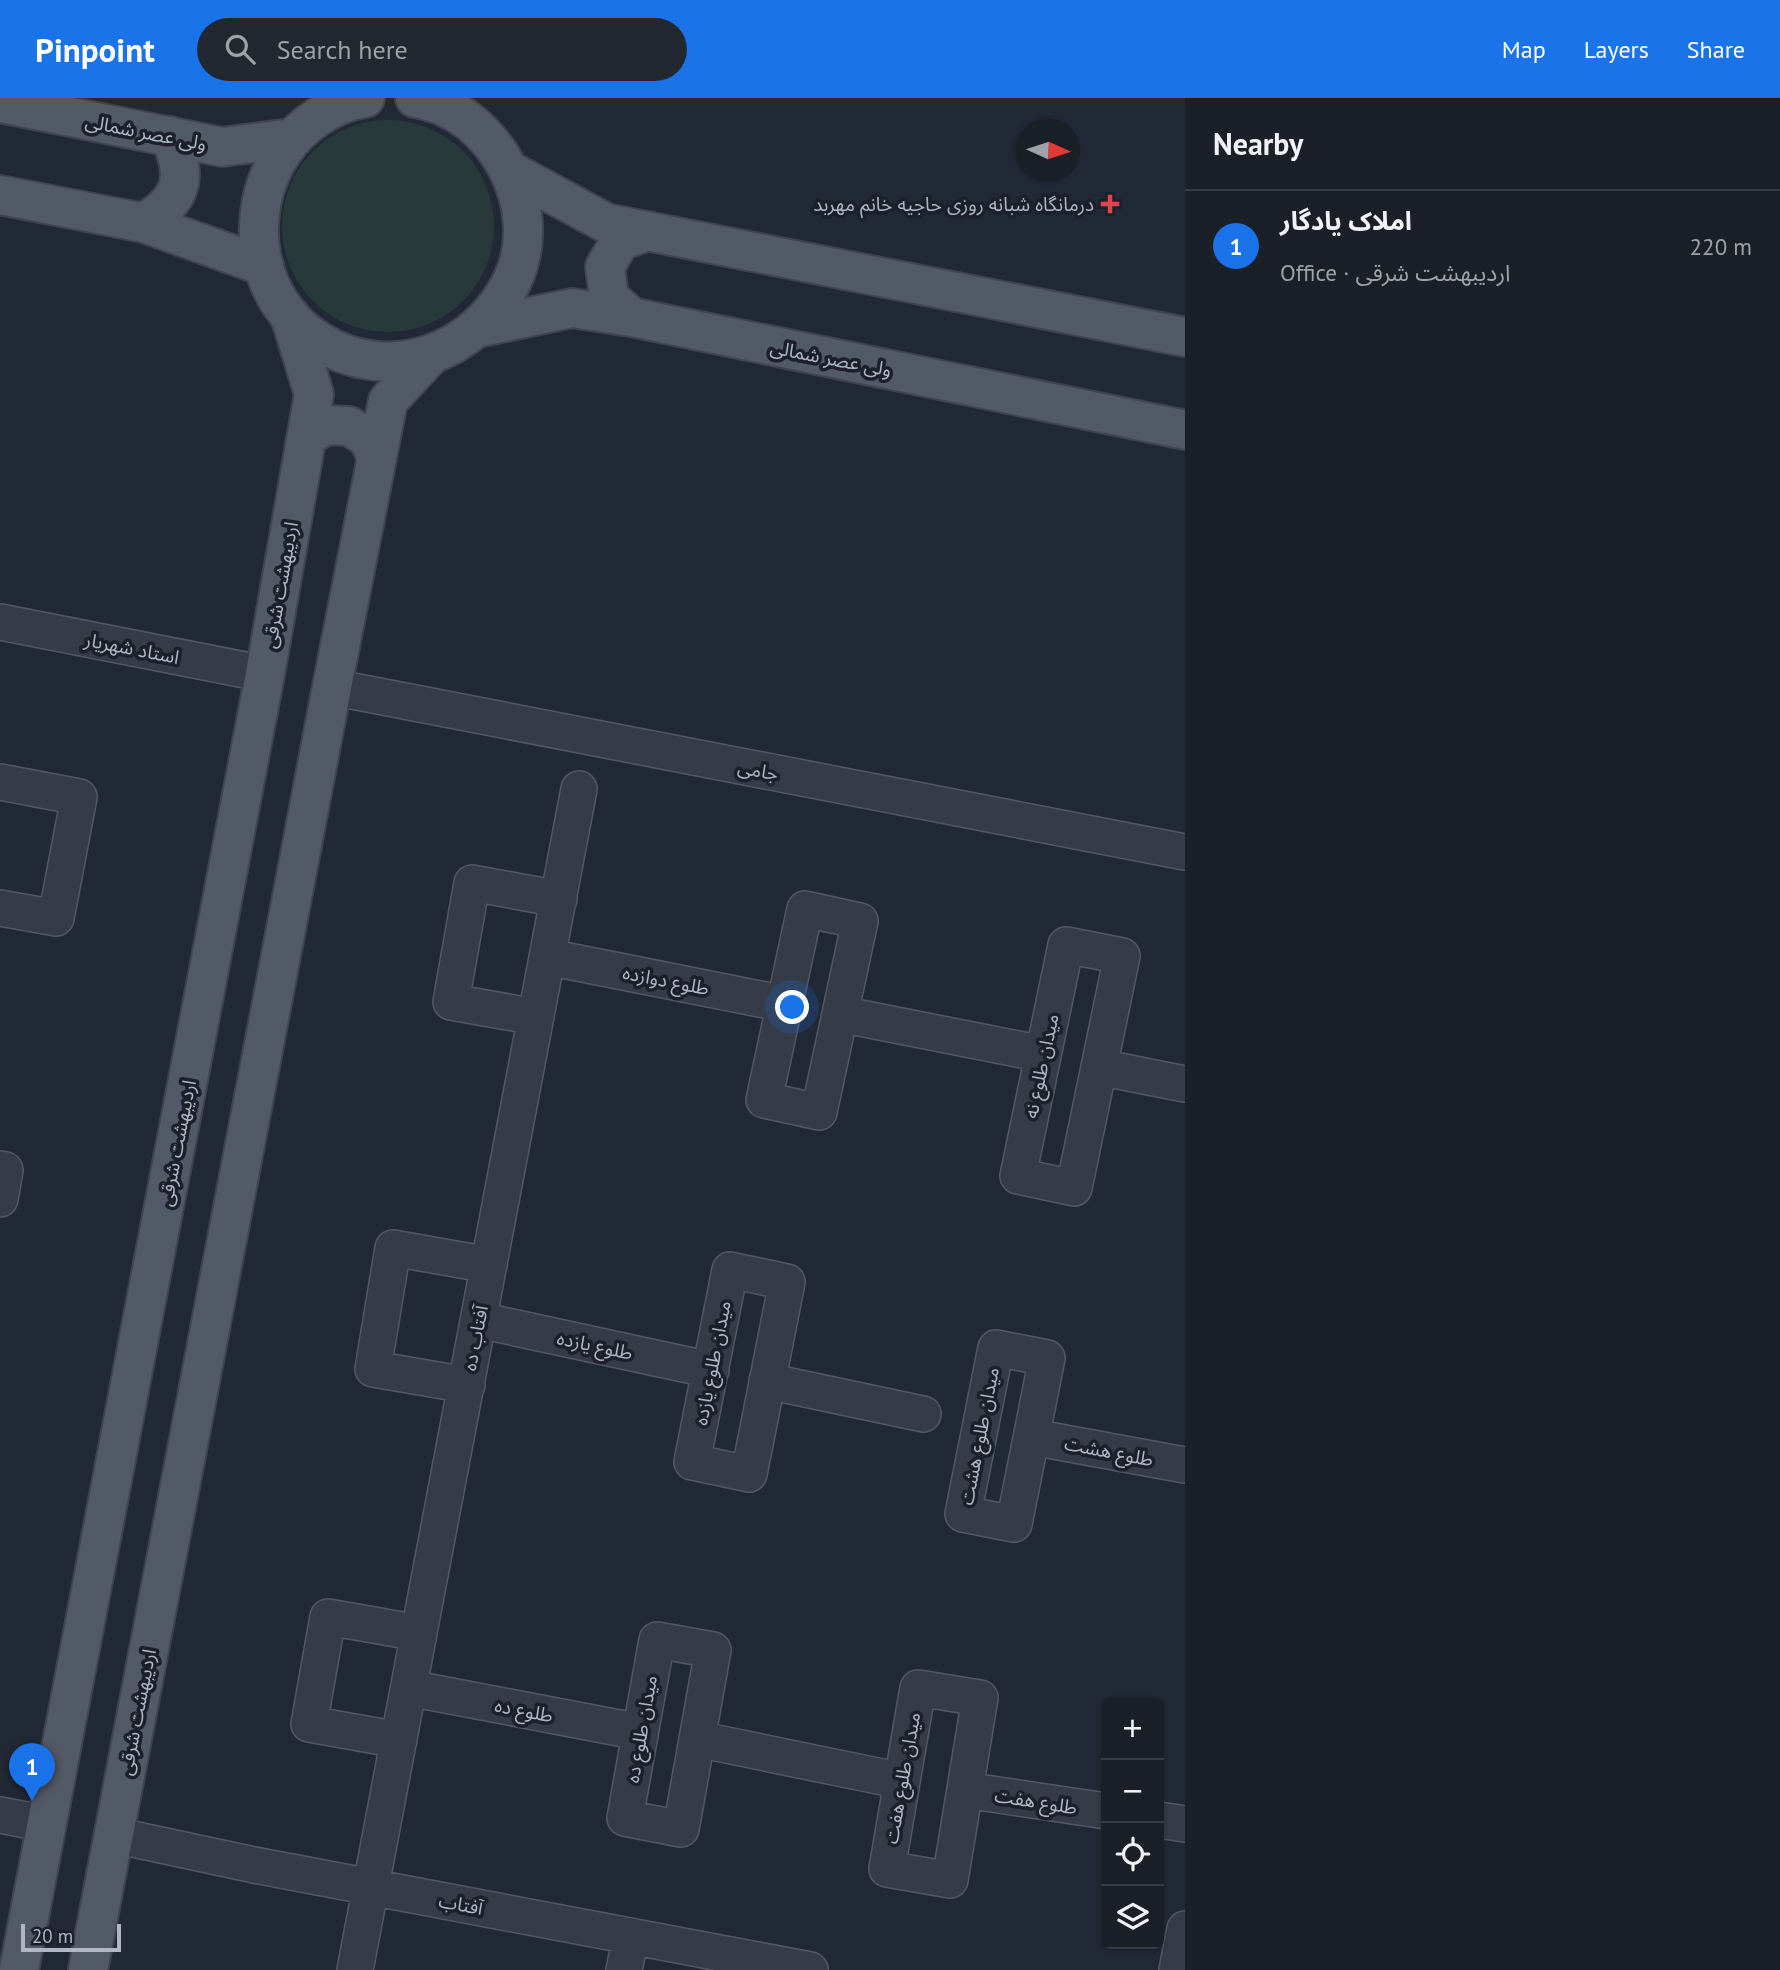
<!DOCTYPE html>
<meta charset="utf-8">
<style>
:root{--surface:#1a1f28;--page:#232730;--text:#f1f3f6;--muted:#9fa2a8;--line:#383d45;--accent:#1a73e8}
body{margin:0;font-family:"PT Sans","Noto Sans Arabic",sans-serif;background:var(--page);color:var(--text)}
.controls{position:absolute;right:21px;bottom:21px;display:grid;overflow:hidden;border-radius:10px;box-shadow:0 2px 5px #0004}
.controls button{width:63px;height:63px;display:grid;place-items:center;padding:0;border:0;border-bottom:2px solid var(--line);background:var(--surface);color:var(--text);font:35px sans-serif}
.compass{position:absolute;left:1017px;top:21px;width:63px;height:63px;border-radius:50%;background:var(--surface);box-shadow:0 2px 5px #0004;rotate:93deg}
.scale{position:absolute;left:21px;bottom:18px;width:100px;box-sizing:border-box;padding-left:7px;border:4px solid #b0b6c3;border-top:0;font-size:19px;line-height:24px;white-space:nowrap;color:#b0b6c3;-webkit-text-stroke:5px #1b202b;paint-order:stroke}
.you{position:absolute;left:793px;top:910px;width:24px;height:24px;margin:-18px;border:5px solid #fff;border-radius:50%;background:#1a73e8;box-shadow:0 0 0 10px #1a73e833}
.badge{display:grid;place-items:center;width:46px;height:46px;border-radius:50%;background:var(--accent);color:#fff;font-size:23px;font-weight:700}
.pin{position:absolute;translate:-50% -58px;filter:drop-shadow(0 2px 4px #0008)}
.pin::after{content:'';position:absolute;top:37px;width:24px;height:21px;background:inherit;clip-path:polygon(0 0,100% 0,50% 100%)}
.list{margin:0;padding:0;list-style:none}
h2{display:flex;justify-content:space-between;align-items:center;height:91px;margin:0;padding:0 28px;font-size:30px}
h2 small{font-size:23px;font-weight:400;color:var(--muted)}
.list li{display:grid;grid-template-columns:46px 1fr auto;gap:21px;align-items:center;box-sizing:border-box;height:112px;padding:0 28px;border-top:2px solid var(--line)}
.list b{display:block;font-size:26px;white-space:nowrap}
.list p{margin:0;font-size:23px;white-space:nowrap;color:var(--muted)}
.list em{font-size:23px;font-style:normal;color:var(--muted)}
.icon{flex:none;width:38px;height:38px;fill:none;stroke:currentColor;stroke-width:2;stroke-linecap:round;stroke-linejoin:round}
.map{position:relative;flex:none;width:1185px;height:1872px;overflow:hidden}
header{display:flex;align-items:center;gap:42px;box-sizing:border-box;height:98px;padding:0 35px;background:var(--accent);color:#fff}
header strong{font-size:33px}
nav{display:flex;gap:38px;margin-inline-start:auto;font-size:24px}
.search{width:490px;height:63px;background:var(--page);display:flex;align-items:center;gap:18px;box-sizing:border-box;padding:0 24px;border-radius:38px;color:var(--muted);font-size:26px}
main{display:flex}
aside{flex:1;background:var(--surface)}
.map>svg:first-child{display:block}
</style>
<header>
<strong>Pinpoint</strong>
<div class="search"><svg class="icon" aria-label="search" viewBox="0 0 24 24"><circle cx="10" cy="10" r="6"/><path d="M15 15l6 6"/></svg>Search here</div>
<nav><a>Map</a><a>Layers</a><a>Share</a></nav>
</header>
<main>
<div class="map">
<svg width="1185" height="1872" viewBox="0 0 1185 1872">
<rect width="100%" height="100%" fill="#222936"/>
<path fill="#28393b" d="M282 128a106 106 0 1 1 212 0a106 106 0 1 1-212 0Z"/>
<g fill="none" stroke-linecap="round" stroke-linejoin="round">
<defs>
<path id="minor" d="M 0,524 L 265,576
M 332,589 L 1185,754
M 0,684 L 79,699 L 56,820 L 0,810
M 805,811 L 860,823 L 819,1014 L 764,1002 Z
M 1066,847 L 1122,858 L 1074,1090 L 1018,1078 Z
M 548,859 L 785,906
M 840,916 L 1043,956
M 536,919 L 451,904 L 472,785 L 559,801
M 1099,969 L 1185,986
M 0,1071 L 5,1072 L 0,1101
M 730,1172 L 787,1184 L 749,1376 L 692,1364 Z
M 479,1222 L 711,1272
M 996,1250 L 1047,1260 L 1014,1426 L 963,1416 Z
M 767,1283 L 923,1316
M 467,1287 L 373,1271 L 393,1150 L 489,1167
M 1032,1339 L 1185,1367
M 657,1542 L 713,1552 L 681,1731 L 625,1720 Z
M 409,1590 L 640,1634
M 918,1590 L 980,1600 L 950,1782 L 887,1771 Z
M 697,1641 L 902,1683
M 399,1642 L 309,1626 L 328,1519 L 419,1535
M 965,1692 L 1106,1713
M 0,1717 L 46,1726
M 1159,1722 L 1185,1726
M 114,1737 L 254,1767 L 810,1872
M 355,1872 L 579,691
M 624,1872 L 631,1838
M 1177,1872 L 1185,1831"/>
<path id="major" d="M 365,0 C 332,5 301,27 283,53 C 241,114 254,204 320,244 C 390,287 477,255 512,183 C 547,110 495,12 415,0
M 0,5 L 222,49 L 292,40
M 510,73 L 606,125 L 1185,239
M 0,97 L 144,125 L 264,168
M 144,125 C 183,100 188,81 170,38
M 631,219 L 609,199 L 605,169 L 620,143 L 648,133
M 477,230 L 572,210 L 631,219 L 1185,332
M 307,339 L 326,327 L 349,328 L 368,340 L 377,360
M 19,1872 L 265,576 L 314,296 L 290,218
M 88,1872 L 332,589 L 388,303 L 431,257"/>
</defs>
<use href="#minor" stroke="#535964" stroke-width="38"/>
<use href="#major" stroke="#3f4450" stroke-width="42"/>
<use href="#minor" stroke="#353b47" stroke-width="35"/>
<use href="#major" stroke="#535a67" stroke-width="38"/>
</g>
<path fill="#e0444e" stroke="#1b202b" stroke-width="2.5" d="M1106.5 95.5h7v7h7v7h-7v7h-7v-7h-7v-7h7z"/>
<g text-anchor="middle" stroke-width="7" stroke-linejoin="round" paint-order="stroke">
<g font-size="19" fill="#b0b6c3" stroke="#1b202b">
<text transform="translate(146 34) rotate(11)" y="7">ولی عصر شمالی</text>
<text transform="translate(831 260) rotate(11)" y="7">ولی عصر شمالی</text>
<text transform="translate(280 487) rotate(-80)" y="7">اردیبهشت شرقی</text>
<text transform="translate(132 550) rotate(11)" y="7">استاد شهریار</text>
<text transform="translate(758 672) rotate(11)" y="7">جامی</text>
<text transform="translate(666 882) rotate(11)" y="7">طلوع دوازده</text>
<text transform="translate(1041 968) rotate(-78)" y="7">میدان طلوع نه</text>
<text transform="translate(177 1045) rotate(-79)" y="7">اردیبهشت شرقی</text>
<text transform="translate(475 1240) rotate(-79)" y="7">آفتاب ده</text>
<text transform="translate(595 1247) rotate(12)" y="7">طلوع یازده</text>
<text transform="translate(712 1265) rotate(-79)" y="7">میدان طلوع یازده</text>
<text transform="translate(979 1338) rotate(-79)" y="7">میدان طلوع هشت</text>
<text transform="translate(1109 1353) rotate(11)" y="7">طلوع هشت</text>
<text transform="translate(524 1612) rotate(11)" y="7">طلوع ده</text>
<text transform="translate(137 1614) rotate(-79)" y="7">اردیبهشت شرقی</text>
<text transform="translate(641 1631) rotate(-80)" y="7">میدان طلوع ده</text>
<text transform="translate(902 1680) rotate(-80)" y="7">میدان طلوع هفت</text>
<text transform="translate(1036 1703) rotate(9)" y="7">طلوع هفت</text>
<text transform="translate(461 1806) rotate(11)" y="7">آفتاب</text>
</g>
<g font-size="19" fill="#b0b6c3" stroke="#1b202b" text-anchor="end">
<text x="1094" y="113">درمانگاه شبانه‌ روزی حاجیه‌ خانم مهربد</text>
</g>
</g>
</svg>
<div class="controls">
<button>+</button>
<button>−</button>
<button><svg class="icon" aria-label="locate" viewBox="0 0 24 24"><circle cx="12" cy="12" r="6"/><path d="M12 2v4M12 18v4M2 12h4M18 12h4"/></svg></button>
<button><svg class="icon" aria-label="layers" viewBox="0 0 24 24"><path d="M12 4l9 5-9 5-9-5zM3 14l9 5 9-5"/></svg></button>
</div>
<svg class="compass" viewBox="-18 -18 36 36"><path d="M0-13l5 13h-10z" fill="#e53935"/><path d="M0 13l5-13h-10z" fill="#9fa2a8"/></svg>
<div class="scale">20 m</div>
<div class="you"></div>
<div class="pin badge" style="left:32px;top:1703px">1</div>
</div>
<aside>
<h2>Nearby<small></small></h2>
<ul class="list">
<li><span class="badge">1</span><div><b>املاک یادگار</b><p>Office · اردیبهشت شرقی</p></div><em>220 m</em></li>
</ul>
</aside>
</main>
